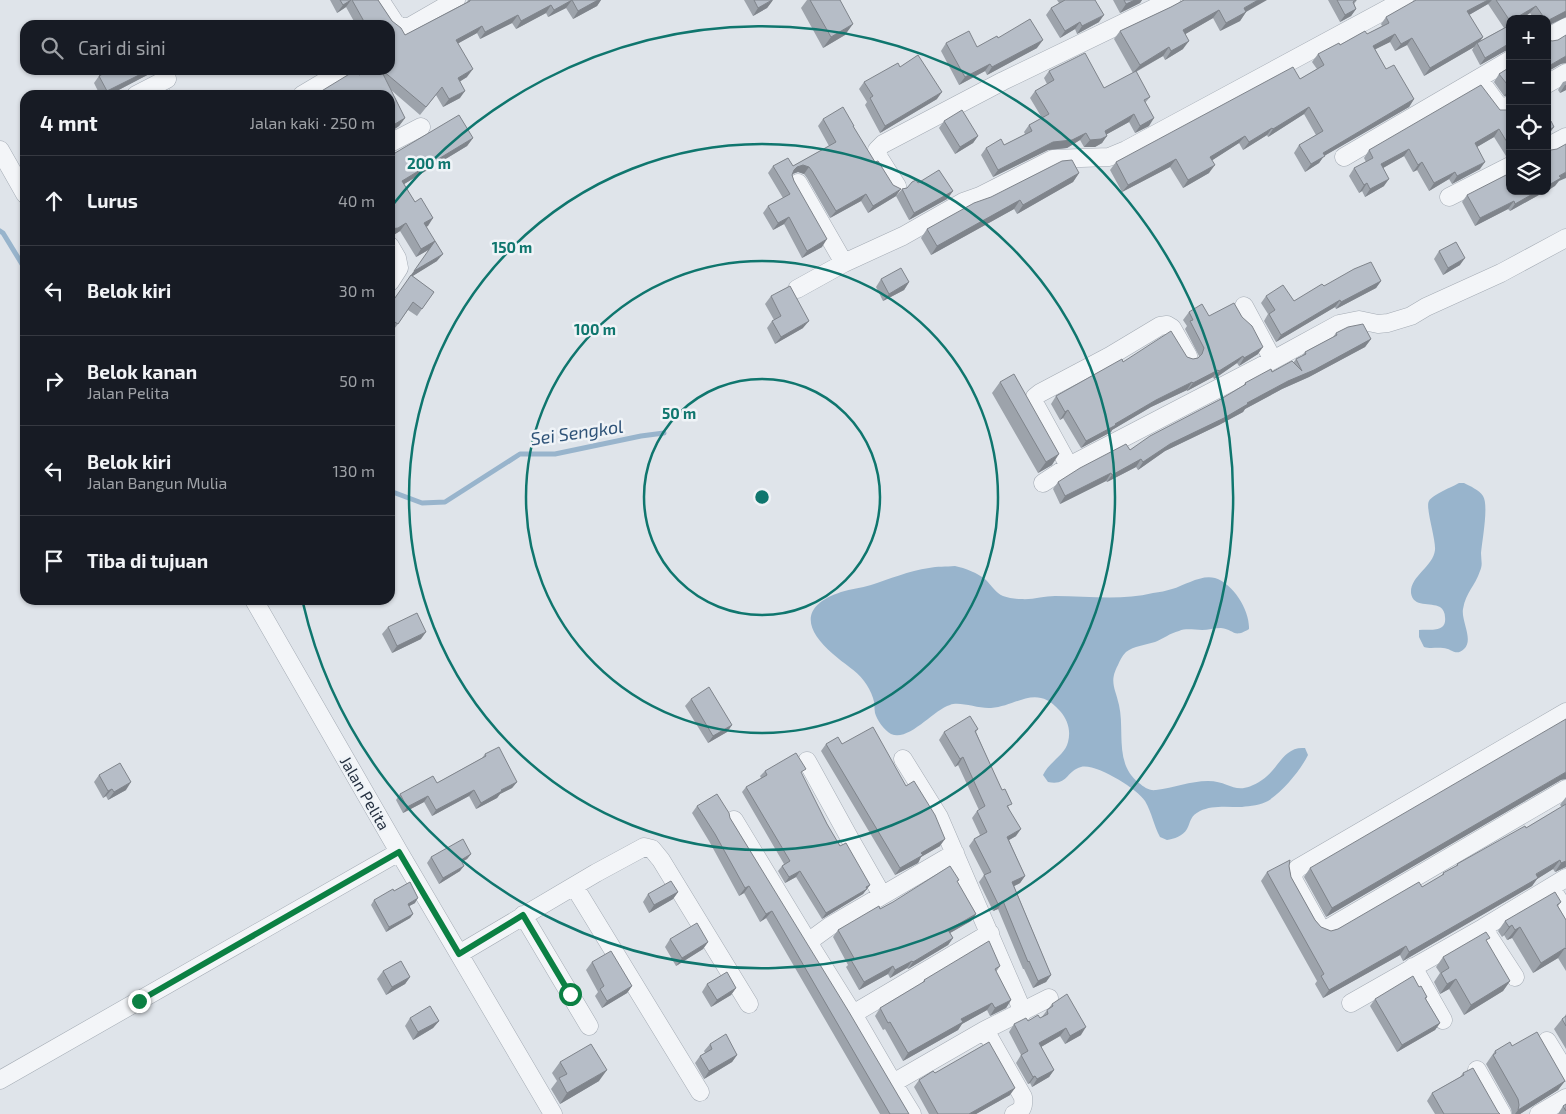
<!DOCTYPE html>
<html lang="id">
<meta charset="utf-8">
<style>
:root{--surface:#171b24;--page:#242831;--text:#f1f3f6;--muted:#9ea1a6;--line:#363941}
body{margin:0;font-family:"Exo 2",sans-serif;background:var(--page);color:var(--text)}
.controls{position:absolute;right:15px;top:15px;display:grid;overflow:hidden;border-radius:10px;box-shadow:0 1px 4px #0004}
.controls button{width:45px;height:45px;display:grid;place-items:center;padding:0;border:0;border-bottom:1px solid var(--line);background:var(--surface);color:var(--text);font:25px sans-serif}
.stop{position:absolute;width:15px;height:15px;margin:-11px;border:4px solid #0b8043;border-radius:50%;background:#fff}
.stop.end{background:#0b8043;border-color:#fff;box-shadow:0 1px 5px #0008}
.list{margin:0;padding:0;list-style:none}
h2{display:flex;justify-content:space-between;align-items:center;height:65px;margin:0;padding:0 20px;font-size:21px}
h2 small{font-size:16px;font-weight:400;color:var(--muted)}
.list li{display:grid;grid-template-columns:32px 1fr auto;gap:15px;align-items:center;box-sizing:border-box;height:90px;padding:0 20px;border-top:1px solid var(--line)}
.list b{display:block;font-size:19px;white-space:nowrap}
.list p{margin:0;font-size:16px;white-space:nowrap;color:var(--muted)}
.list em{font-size:16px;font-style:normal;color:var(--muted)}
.icon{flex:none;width:28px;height:28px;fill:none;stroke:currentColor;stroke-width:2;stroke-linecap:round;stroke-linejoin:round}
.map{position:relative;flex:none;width:1566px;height:1114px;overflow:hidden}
.search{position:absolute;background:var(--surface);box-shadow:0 1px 4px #0004;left:20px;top:20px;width:375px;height:55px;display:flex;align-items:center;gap:12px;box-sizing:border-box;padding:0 18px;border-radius:15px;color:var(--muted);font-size:19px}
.panel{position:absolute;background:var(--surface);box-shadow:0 1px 4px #0004;left:20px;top:90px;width:375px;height:515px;border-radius:15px}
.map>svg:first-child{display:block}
</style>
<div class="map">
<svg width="1566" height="1114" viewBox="0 0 1566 1114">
<rect width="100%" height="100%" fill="#dfe4ea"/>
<path fill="#98b4cc" d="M 1459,483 L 1464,483 C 1470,486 1479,490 1483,496 C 1489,505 1482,541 1481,553 C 1481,559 1483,565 1480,571 C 1475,586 1466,592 1463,609 C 1461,621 1474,640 1464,649 C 1456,657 1451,648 1443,648 C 1436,647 1431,649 1424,647 L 1419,637 L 1419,630 C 1430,629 1447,633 1445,617 C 1445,613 1443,609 1440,607 C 1431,602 1413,608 1411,593 C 1410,576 1433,567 1435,550 C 1436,539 1425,507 1429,501 C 1432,495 1452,487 1459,483 Z
M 955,566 C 965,568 978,573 986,580 C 991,585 996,593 1003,596 C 1008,598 1015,599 1021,599 C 1032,600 1044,596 1055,596 C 1088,596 1121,601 1153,593 C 1160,592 1166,591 1172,589 C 1185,585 1202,574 1215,578 C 1234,584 1250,611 1249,629 C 1233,639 1234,629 1221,628 C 1214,628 1208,630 1202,630 C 1194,630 1186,628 1179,631 C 1170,633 1163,639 1155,642 C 1145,645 1134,646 1126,652 C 1122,656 1120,660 1118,665 C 1109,682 1115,687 1119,705 C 1125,731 1114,764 1139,783 C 1144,787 1149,791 1156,790 C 1174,788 1190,781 1208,781 C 1232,781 1235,798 1262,780 C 1279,769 1283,746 1305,748 L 1308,755 C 1300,771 1283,791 1268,801 C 1261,805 1250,806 1242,807 C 1228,807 1212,805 1200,811 C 1190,816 1191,821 1187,829 C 1183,836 1174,839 1167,840 L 1160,837 C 1154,826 1152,813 1145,801 C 1137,789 1096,763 1081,767 C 1066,771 1068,786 1048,782 L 1043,775 C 1049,762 1065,755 1068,742 C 1071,731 1068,720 1060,711 C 1036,683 1018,706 991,708 C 978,709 960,701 950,705 C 933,710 909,742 891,734 C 884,730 877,720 875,713 C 874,708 875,703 873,698 C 871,692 868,686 864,681 C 856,670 844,664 833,654 C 804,629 800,606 841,592 C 851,589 861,588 871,585 C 889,579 909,571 929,568 C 937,566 946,567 955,566 Z"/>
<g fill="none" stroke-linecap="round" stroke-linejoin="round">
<path stroke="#98b4cc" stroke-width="5" d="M 0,231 L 3,233 L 25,269
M 390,491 L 422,503 L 445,502 L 520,454 L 555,454 L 641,436 L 664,433"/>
<defs>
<path id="minor" d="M 380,0 L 395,23 L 401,27 L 409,27 L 456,0
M 1547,38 L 1566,27
M 1479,79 L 1500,108 L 1502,108 L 1510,105
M 1547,84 L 1566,73
M 136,95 L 167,79
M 302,95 L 344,70
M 390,143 L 421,127
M 1547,147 L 1566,137
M 0,150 L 25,194
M 1344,157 L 1510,60
M 798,183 L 844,263
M 897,186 L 878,156 L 877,150 L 883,144 L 1003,81 L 1171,0
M 1449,197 L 1510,166
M 390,246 L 397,258 L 399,268 L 390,282
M 797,289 L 844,263 L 903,236 L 963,202 L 980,196 L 1053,159 L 1109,157 L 1126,150 L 1404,0
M 1244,306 L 1273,360
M 1069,466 L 1035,404 L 1035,397 L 1040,393 L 1110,356 L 1160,326 L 1167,325 L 1172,328 L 1188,356
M 1043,483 L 1069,466 L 1273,360 L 1339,324 L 1359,320 L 1378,324 L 1388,323 L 1411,316 L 1426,307 L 1501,273 L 1566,238
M 254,600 L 399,852 L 553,1114
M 1566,712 L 1298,868 L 1293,874 L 1294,881 L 1318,924 L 1322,928 L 1327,929 L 1566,789
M 903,759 L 939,817 L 1023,1012
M 807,761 L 850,839 L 882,895
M 734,820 L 808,942
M 955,853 L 830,926 L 808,942 L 853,1014 L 893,1083 L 985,1030 L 1023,1097 C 1024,1106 1023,1110 1014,1114
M 574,886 L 700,1092
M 1551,888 L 1566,912
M 523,915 L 589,1026
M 1483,928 L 1515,977
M 459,954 L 596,873 L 644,847 L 652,849 L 661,860 L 749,1004
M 1413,967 L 1443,1020
M 1351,1003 L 1483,928 L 1566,878
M 853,1014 L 990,933
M 985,1030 L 1049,998
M 1547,1041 L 1566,1072
M 1477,1070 L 1502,1114
M 0,1080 L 399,852
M 893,1083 L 912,1114
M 1539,1114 L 1566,1098"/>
</defs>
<use href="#minor" stroke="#a4abb4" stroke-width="19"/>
<use href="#minor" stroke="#f3f5f8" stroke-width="18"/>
</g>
<path fill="#9da3ab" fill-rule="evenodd" d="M 330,0 L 378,0 L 392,21 L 405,35 L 467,2 L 468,0 L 601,0 L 597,6 L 573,19 L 566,8 L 548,17 L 546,13 L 516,29 L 512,23 L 480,39 L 477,33 L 458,43 L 467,77 L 460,81 L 460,98 L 443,107 L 436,95 L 420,115 L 391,90 L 405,118 L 399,126 L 390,132 L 390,95 L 359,75 L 368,70 L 390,70 L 390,25 L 356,25 L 346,7 L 337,13 Z
M 744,0 L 773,0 L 767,8 L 753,16 Z
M 807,0 L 840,0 L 845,35 L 823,48 L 801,8 Z
M 1057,0 L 1095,0 L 1099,22 L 1077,34 L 1075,29 L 1060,38 L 1046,15 L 1051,8 L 1059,3 Z
M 1113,0 L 1142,0 L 1140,3 L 1120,13 Z
M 1184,0 L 1246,12 L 1240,21 L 1220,31 L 1213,18 L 1185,34 L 1183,49 L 1165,60 L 1163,56 L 1136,72 L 1150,97 L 1145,103 L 1149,126 L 1135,133 L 1129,122 L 1107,134 L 1102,143 L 1095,147 L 1084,147 L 1080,140 L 1067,148 L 1048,150 L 993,177 L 981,155 L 986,148 L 1004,145 L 1025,134 L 1024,132 L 1029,125 L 1042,118 L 1030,98 L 1035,91 L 1047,84 L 1044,78 L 1049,71 L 1104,88 L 1133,73 L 1114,39 L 1120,31 L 1171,7 Z
M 1328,0 L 1357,0 L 1354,4 L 1356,9 L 1351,16 L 1340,22 Z
M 1415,0 L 1566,0 L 1566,17 L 1547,26 L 1547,19 L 1534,19 L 1530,13 L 1521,19 L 1510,19 L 1510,50 L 1505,51 L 1480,65 L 1472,50 L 1474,47 L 1424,76 L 1407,45 L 1395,51 L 1390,42 L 1375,49 L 1386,69 L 1414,99 L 1409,107 L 1324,156 L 1319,163 L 1305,172 L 1294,153 L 1299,145 L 1316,135 L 1304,114 L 1268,137 L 1267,135 L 1243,150 L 1239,143 L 1212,160 L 1209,173 L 1183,188 L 1170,167 L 1122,192 L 1110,170 L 1116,162 L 1300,79 L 1317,69 L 1312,62 L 1318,54 L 1367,34 L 1382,26 L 1381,24 L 1386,17 L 1414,2 ZM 1488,4 L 1504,28 L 1480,41 L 1483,37 L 1469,15 Z
M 998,38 L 1037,48 L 987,75 L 985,71 L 959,85 L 941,51 L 946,43 L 977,47 Z
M 900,67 L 937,99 L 880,133 L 865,105 L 867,102 L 859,89 L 864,82 Z
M 1510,67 L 1510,95 L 1504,96 L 1494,82 L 1499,74 Z
M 110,70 L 155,70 L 153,72 L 109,95 L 100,95 L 94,83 L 99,76 Z
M 1566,81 L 1566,90 L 1560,93 L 1558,90 L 1563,82 Z
M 1500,110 L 1510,110 L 1510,156 L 1506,156 L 1494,137 L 1477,147 L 1480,169 L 1452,184 L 1449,179 L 1429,191 L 1417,170 L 1413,172 L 1404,156 L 1383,168 L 1384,186 L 1365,197 L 1362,191 L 1359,193 L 1349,176 L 1354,168 L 1366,162 L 1364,158 L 1369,150 Z
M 823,119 L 853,127 L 896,196 L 868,213 L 861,201 L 830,218 L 807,178 L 804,174 L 798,172 L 793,174 L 792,175 L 794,181 L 822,247 L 802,258 L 784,224 L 773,230 L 763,213 L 768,206 L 783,198 L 768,173 L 773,166 L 793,166 L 829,146 L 818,126 Z
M 944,121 L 978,136 L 973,143 L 955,154 L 939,128 Z
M 473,138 L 467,146 L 404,184 L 415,202 L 433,218 L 426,226 L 437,261 L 412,276 L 434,292 L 417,316 L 408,310 L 392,332 L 390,330 L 390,305 L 430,249 L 416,257 L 400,231 L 392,236 L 390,236 L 390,156 Z
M 1079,173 L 1073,182 L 1017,214 L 1014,209 L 931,255 L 921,238 L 927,229 Z
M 918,183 L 953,191 L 947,199 L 909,220 L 896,196 L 902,189 L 907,188 Z
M 1546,191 L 1510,211 L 1508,209 L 1475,226 L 1462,202 L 1467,195 Z
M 1439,251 L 1460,265 L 1443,275 L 1434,259 Z
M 881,279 L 909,282 L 904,290 L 883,301 L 876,287 Z
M 1381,281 L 1376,288 L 1336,309 L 1335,307 L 1276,342 L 1264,321 L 1268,314 L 1261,303 L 1266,296 L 1294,301 L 1324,286 Z
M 771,296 L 803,328 L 775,344 L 767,328 L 772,321 L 774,320 L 765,304 Z
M 1189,312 L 1209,316 L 1258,354 L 1239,366 L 1237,363 L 1214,379 L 1213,377 L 1187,391 L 1187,390 L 1151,407 L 1112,430 L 1111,432 L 1081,448 L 1063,418 L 1060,420 L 1051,404 L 1056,396 L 1123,362 L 1187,357 L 1193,359 L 1198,358 L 1199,356 L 1185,329 L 1187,326 L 1183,320 Z
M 1336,333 L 1371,339 L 1365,347 L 1309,377 L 1282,389 L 1245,409 L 1243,412 L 1219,425 L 1165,451 L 1138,470 L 1136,467 L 1107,482 L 1106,481 L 1060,504 L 1053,489 L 1058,482 L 1130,450 L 1221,399 L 1243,386 L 1245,383 L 1293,363 L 1296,359 L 1302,356 L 1305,352 L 1333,337 Z
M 1000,382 L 1052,465 L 1038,473 L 992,393 Z
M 388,627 L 421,639 L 392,653 L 382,634 Z
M 691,699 L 732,725 L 727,732 L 708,743 L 685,706 Z
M 978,729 L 976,732 L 1009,808 L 1016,836 L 1009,840 L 1025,876 L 1020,883 L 1014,886 L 1051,975 L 1046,982 L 1033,988 L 1024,969 L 1023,969 L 998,909 L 993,911 L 979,882 L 984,875 L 969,846 L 974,839 L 980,835 L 972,818 L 977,811 L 979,810 L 958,765 L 955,767 L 939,740 L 944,732 Z
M 826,744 L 842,744 L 906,786 L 940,846 L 921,857 L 918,863 L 895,875 L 821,751 Z
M 485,754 L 517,782 L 512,788 L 500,794 L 497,798 L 476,809 L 469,796 L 432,816 L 424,802 L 403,813 L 396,800 L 400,794 L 437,783 L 482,758 Z
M 765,771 L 802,775 L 827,824 L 840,846 L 870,885 L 863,894 L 822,919 L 796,877 L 785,883 L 778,871 L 782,866 L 784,864 L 742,792 L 746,787 L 761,778 L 760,776 Z
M 99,775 L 126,790 L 108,800 L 106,796 L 103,798 L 94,782 Z
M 1561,780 L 1326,917 L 1304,877 L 1310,868 Z
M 1566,797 L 1566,867 L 1555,872 L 1553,869 L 1537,879 L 1532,886 L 1403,961 L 1400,955 L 1323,998 L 1315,984 L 1317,981 L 1261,881 L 1267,872 L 1289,866 L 1291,877 L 1315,920 L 1321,927 L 1331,931 L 1338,929 L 1422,887 L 1441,876 L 1443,873 L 1456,866 L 1457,864 L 1526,828 L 1562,807 L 1560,805 Z
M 697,806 L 730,818 L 909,1114 L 880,1114 L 766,918 L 760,922 L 744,893 L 739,896 L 709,841 L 692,813 Z
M 471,854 L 467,859 L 462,862 L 460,871 L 439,884 L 427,863 L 431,857 Z
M 959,880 L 957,882 L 976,914 L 971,921 L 950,933 L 953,938 L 948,945 L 908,969 L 907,968 L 890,978 L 888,974 L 859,990 L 846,967 L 848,965 L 833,937 L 838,930 L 880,909 Z
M 394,891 L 415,903 L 409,906 L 413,914 L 410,918 L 386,932 L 371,905 L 374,900 Z
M 678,892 L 673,899 L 649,913 L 643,902 L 648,894 Z
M 1561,902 L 1558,906 L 1566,920 L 1566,971 L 1558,958 L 1533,973 L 1512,938 L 1507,940 L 1504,935 L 1502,937 L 1498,931 L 1505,921 Z
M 670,939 L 708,942 L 703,949 L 676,966 L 665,947 Z
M 1443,957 L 1510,981 L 1503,991 L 1464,1015 L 1449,989 L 1440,994 L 1434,982 L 1440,973 L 1436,967 Z
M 592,962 L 632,986 L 627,993 L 602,1008 L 595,996 L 598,992 L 586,970 Z
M 1000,966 L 996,972 L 1011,1000 L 1006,1008 L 990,1016 L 987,1010 L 962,1024 L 958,1030 L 903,1061 L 885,1029 L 883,1030 L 875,1016 L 880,1008 L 922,983 L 924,980 Z
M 383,971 L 410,977 L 405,984 L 386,995 L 377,979 Z
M 707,984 L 736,988 L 731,995 L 711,1007 L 702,992 Z
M 1419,987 L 1427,997 L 1426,999 L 1440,1023 L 1435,1030 L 1397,1052 L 1370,1006 L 1375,999 Z
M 1052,1004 L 1081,1035 L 1065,1044 L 1060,1036 L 1041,1047 L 1054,1070 L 1049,1077 L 1032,1087 L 1030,1083 L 1028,1084 L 1016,1063 L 1021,1055 L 1009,1032 L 1014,1024 L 1041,1018 Z
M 1566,1014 L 1566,1049 L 1554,1029 L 1562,1019 L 1564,1018 Z
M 410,1018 L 439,1021 L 433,1028 L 413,1040 L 405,1026 Z
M 710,1044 L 737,1055 L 732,1062 L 704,1079 L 695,1063 L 700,1056 L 705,1053 L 704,1051 Z
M 1512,1046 L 1565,1081 L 1558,1090 L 1520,1114 L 1512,1114 L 1511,1109 L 1486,1064 L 1495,1051 Z
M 560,1062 L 599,1081 L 560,1104 L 551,1089 L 557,1081 L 552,1073 Z
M 935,1073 L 1010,1095 L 976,1114 L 929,1114 L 914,1087 L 919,1080 Z
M 1463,1073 L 1498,1112 L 1500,1114 L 1435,1114 L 1427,1101 L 1432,1093 L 1460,1077 Z
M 1566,1104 L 1566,1114 L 1558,1114 L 1563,1106 Z"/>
<path fill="#7f848b" d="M 351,0 L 346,7 L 337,13 L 343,5 Z
M 572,0 L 566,8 L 548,17 L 554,10 Z
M 598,0 L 601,0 L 597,6 L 573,19 L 578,11 Z
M 773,0 L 767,8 L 753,16 L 758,8 Z
M 1135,0 L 1142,0 L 1140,3 L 1120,13 L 1126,4 Z
M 1258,0 L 1267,0 L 1246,12 L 1240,21 L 1220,31 L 1226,23 L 1244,8 Z
M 1488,0 L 1492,0 L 1488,4 L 1462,19 L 1467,11 Z
M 551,5 L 546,13 L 516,29 L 521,21 Z
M 1536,6 L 1530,13 L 1521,19 L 1514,19 Z
M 1356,9 L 1351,16 L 1340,22 L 1345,15 Z
M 1219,10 L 1213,18 L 1177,39 L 1183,30 Z
M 1566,11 L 1566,17 L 1547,26 L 1547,21 Z
M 518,15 L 512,23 L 480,39 L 485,32 Z
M 1104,15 L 1099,22 L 1077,34 L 1082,26 Z
M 1080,22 L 1075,29 L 1060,38 L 1065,31 Z
M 853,24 L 845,35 L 823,48 L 831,37 Z
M 482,26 L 477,33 L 450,48 L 456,40 Z
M 1395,34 L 1390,42 L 1368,53 L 1373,46 Z
M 1483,37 L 1478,44 L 1477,43 L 1474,47 L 1424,76 L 1430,68 Z
M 1412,38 L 1407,45 L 1395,51 L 1401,44 Z
M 1043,40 L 1037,48 L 987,75 L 992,67 Z
M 1189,41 L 1183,49 L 1165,60 L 1171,51 Z
M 1510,43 L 1510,50 L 1505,51 L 1480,65 L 1485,58 Z
M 1169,47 L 1163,56 L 1133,73 L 1140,65 Z
M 1566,56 L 1566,63 L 1561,64 L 1547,72 L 1547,67 Z
M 990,64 L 985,71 L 959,85 L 965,77 Z
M 473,69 L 467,77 L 453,86 L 458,78 Z
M 149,70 L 155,70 L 153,72 L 109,95 L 104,95 L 107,91 Z
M 1565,85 L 1566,85 L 1566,90 L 1560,93 Z
M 1510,88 L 1510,95 L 1504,96 Z
M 465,91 L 460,98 L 443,107 L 449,99 Z
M 942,92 L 937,99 L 880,133 L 885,126 Z
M 1414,99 L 1409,107 L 1324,156 L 1319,163 L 1305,172 L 1311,164 L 1323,153 Z
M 1309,107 L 1304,114 L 1268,137 L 1273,129 Z
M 1134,114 L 1129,122 L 1100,138 L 1105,131 Z
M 405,118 L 399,126 L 390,132 L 390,127 Z
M 1154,118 L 1149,126 L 1135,133 L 1140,126 Z
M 1554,127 L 1549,134 L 1547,135 L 1547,131 Z
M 1272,128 L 1267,135 L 1243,150 L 1249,142 Z
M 1499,129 L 1494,137 L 1470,151 L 1475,143 Z
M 1086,133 L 1080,140 L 1067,148 L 1048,150 L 993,177 L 998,170 L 1053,142 Z
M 978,136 L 973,143 L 955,154 L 960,147 Z
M 1107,136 L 1102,143 L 1095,147 L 1084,147 L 1090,140 Z
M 1245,136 L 1239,143 L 1205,165 L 1210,157 Z
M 473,138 L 467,146 L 396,189 L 402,181 Z
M 1409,149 L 1404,156 L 1376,172 L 1381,164 Z
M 1510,150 L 1510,156 L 1506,156 Z
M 1176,159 L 1170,167 L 1122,192 L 1128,185 Z
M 1422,162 L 1417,170 L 1413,172 L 1418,165 Z
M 1485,162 L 1480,169 L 1452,184 L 1457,176 Z
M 803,165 L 809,167 L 804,174 L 798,172 L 792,174 L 794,170 L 797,167 Z
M 1215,165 L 1209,173 L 1183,188 L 1188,180 Z
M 1455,172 L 1449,179 L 1429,191 L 1434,183 Z
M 1566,172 L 1566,178 L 1559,181 L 1555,186 L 1547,191 L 1547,186 L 1559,176 Z
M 1079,173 L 1073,182 L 1017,214 L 1023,205 Z
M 1389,179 L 1384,186 L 1365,197 L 1370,189 Z
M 1367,183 L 1362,191 L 1359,193 L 1364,185 Z
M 901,189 L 896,196 L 868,213 L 873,206 Z
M 953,191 L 947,199 L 909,220 L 914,213 Z
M 1538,191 L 1546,191 L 1510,211 L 1515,204 Z
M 866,194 L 861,201 L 830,218 L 836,211 Z
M 1020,200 L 1014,209 L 931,255 L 937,246 Z
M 1514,201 L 1508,209 L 1475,226 L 1480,218 Z
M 789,217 L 784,224 L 773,230 L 778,223 Z
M 433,218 L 428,226 L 419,231 L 424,223 Z
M 406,223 L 400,231 L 392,236 L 390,236 L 390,229 Z
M 827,239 L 822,247 L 802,258 L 807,251 Z
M 435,241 L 430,249 L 416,257 L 421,249 Z
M 443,254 L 437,261 L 408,279 L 414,271 Z
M 1465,258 L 1460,265 L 1443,275 L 1448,268 Z
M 1381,281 L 1376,288 L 1336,309 L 1341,302 Z
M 909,282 L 904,290 L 883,301 L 889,294 Z
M 1340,300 L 1335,307 L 1276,342 L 1281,335 Z
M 809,321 L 803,328 L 775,344 L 781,337 Z
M 1371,339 L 1365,347 L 1309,377 L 1282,389 L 1245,409 L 1243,412 L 1219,425 L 1165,451 L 1138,470 L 1143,462 L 1170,444 L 1288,381 Z
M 1263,347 L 1258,354 L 1239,366 L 1244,358 Z
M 1243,356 L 1237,363 L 1214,379 L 1219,371 Z
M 1218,370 L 1213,377 L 1187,391 L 1193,383 Z
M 1192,382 L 1187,390 L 1151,407 L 1112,430 L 1111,432 L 1081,448 L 1086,441 L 1156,400 Z
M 1068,410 L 1063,418 L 1060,420 L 1065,412 Z
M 1059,454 L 1052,465 L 1038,473 L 1046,462 Z
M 1141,459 L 1136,467 L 1107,482 L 1112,475 Z
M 1111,473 L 1106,481 L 1060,504 L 1065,496 Z
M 426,632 L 421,639 L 392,653 L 397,646 Z
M 732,725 L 727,732 L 708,743 L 713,736 Z
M 963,757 L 958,765 L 955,767 L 960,759 Z
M 1566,772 L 1566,779 L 1561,780 L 1326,917 L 1332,908 Z
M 131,782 L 126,790 L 108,800 L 114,792 Z
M 517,782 L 512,788 L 500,794 L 497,798 L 476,809 L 481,803 L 501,790 Z
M 112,789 L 106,796 L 103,798 L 108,791 Z
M 474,790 L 469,796 L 432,816 L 436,810 Z
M 428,796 L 424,802 L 403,813 L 407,807 Z
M 1021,829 L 1016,836 L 1002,844 L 1007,837 Z
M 945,839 L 940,846 L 921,857 L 918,863 L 895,875 L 900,868 L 921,853 Z
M 471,854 L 467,859 L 457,865 L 461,860 Z
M 1560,860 L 1553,869 L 1537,879 L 1532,886 L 1403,961 L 1409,952 Z
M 1566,861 L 1566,867 L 1555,872 L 1561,863 Z
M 464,866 L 460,871 L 439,884 L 443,878 Z
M 800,871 L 796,877 L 785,883 L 789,877 Z
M 1025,876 L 1020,883 L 1007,890 L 1012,882 Z
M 870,885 L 863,894 L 822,919 L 826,913 Z
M 749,886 L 744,893 L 739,896 L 745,888 Z
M 678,892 L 673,899 L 649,913 L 654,905 Z
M 418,898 L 415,903 L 404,909 L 408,904 Z
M 1003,901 L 998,909 L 993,911 L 998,904 Z
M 772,911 L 766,918 L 760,922 L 766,914 Z
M 413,914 L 410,918 L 386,932 L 389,927 Z
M 976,914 L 971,921 L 943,937 L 948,930 Z
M 1512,925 L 1504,935 L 1502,937 L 1509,927 Z
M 1520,927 L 1512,938 L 1507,940 L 1515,930 Z
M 953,938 L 948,945 L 908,969 L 913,962 Z
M 708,942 L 703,949 L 676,966 L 682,958 Z
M 1406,946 L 1400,955 L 1323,998 L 1329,990 Z
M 1565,948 L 1558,958 L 1533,973 L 1541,963 Z
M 912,961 L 907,968 L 890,978 L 895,970 Z
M 893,966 L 888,974 L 859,990 L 864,982 Z
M 1051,975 L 1046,982 L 1033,988 L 1038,981 Z
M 410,977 L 405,984 L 386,995 L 392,987 Z
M 1456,979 L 1449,989 L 1440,994 L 1447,984 Z
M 1510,981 L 1503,991 L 1464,1015 L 1471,1005 Z
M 632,986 L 627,993 L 602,1008 L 607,1001 Z
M 736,988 L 731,995 L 711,1007 L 717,1000 Z
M 1011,1000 L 1006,1008 L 990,1016 L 995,1008 Z
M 992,1003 L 987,1010 L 962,1024 L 958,1030 L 903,1061 L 908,1053 L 961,1019 Z
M 439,1021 L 433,1028 L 413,1040 L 418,1032 Z
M 1440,1023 L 1435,1030 L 1397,1052 L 1402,1045 Z
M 1086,1027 L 1081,1035 L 1065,1044 L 1070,1036 Z
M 1066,1028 L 1060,1036 L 1034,1051 L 1039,1043 Z
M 737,1055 L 732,1062 L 704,1079 L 709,1071 Z
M 607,1070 L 599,1081 L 560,1104 L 567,1093 Z
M 1054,1070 L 1049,1077 L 1032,1087 L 1037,1079 Z
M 1035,1076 L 1030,1083 L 1028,1084 L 1033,1077 Z
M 1565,1081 L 1558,1090 L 1520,1114 L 1515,1114 L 1518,1110 Z
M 1015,1088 L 1010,1095 L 976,1114 L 969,1114 Z"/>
<path fill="#b6bdc7" stroke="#7f848b" d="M 340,0 L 351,0 L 343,5 Z
M 352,0 L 378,0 L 392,21 L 401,28 L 405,35 L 470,1 L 470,0 L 572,0 L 554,10 L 551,5 L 521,21 L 518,15 L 485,32 L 482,26 L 456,40 L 473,69 L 458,78 L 465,91 L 449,99 L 442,87 L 426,107 L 382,70 L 390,70 L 390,25 L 366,25 Z
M 572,0 L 598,0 L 578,11 Z
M 754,0 L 772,0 L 758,8 Z
M 810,0 L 840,0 L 853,24 L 831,37 Z
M 1065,0 L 1095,0 L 1104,15 L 1082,26 L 1080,22 L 1065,31 L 1051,8 Z
M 1124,0 L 1135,0 L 1126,4 Z
M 1184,0 L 1258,0 L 1244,8 L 1246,12 L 1226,23 L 1219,10 L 1183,30 L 1189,41 L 1171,51 L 1169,47 L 1140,65 L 1120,31 L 1171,7 Z
M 1337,0 L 1356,0 L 1353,2 L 1356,9 L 1345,15 Z
M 1416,0 L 1488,0 L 1467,11 L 1483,37 L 1430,68 L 1412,38 L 1401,44 L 1395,34 L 1373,46 L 1386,69 L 1394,65 L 1414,99 L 1323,153 L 1325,156 L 1311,164 L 1299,145 L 1323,131 L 1309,107 L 1273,129 L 1272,128 L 1249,142 L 1245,136 L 1210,157 L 1215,165 L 1188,180 L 1176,159 L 1128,185 L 1116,162 L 1293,67 L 1300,79 L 1324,65 L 1318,54 L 1339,43 L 1340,45 L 1365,31 L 1367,34 L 1389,23 L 1386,17 Z
M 1496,0 L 1566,0 L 1566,11 L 1547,21 L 1547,19 L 1545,19 L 1536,6 L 1514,19 L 1510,19 L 1510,21 Z
M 1030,19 L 1043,40 L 992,67 L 990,64 L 965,77 L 946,43 L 969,31 L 977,47 L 997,36 L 998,38 Z
M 1510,25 L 1510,43 L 1485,58 L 1477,43 Z
M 1566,35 L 1566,56 L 1547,67 L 1547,39 L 1552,41 L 1558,40 Z
M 1085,53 L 1104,88 L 1136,71 L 1150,97 L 1144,100 L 1154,118 L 1140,126 L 1134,114 L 1105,131 L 1107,136 L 1101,139 L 1090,140 L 1086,133 L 1072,140 L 1053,142 L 998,170 L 986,148 L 1001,139 L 1004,145 L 1032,131 L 1029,125 L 1049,114 L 1035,91 L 1054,80 L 1049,71 Z
M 918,55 L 942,92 L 885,126 L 870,98 L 873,96 L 864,82 L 898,63 L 900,67 Z
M 1510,67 L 1510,88 L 1499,74 Z
M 110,70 L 149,70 L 107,91 L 99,76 Z
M 356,70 L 359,75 L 368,70 L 381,70 L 405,118 L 390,127 L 390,95 L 315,95 Z
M 1481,85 L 1500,110 L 1510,110 L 1510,147 L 1499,129 L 1475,143 L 1485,162 L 1457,176 L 1455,172 L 1434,183 L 1422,162 L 1418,165 L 1409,149 L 1381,164 L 1389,179 L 1370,189 L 1367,183 L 1364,185 L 1354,168 L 1373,158 L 1369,150 Z
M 170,90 L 172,95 L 161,95 Z
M 843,107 L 854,126 L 853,126 L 875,162 L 878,161 L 893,185 L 901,189 L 873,206 L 866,194 L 836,211 L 812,171 L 809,167 L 803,165 L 797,167 L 794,170 L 792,175 L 794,181 L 827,239 L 807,251 L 789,217 L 778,223 L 768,206 L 790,194 L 773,166 L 788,158 L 793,166 L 836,142 L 823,119 Z
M 962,110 L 978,136 L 960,147 L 944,121 Z
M 459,115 L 473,138 L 402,181 L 415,202 L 421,198 L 433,218 L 424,223 L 435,241 L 421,249 L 406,223 L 398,228 L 390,229 L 390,217 L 392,216 L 390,212 L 390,156 Z
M 1551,121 L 1554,127 L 1547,131 L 1547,123 Z
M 1566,144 L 1566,172 L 1559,176 L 1561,178 L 1547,186 L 1547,148 L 1551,150 L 1557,149 Z
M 1072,160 L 1079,173 L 1023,205 L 1020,200 L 937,246 L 927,229 L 974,203 L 991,197 L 1062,161 Z
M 939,170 L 953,191 L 914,213 L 902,189 L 907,188 L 912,182 L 916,180 L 918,183 Z
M 1510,173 L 1510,191 L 1538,191 L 1515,204 L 1514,201 L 1480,218 L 1467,195 Z
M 435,241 L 443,254 L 414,271 Z
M 1456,242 L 1465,258 L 1448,268 L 1439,251 Z
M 1371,262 L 1381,281 L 1341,302 L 1340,300 L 1281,335 L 1269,314 L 1275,310 L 1266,296 L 1283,285 L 1294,301 L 1322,284 L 1324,286 L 1354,269 Z
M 901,268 L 909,282 L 889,294 L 881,279 Z
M 411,275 L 434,292 L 422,309 L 413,302 L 398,324 L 390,319 L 390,305 Z
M 790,286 L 809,321 L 781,337 L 772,321 L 781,316 L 771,296 Z
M 1234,303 L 1242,317 L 1252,326 L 1263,347 L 1244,358 L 1243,356 L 1219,371 L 1218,370 L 1193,383 L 1192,382 L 1156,400 L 1115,424 L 1116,425 L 1086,441 L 1068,410 L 1065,412 L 1056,396 L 1122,359 L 1123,362 L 1171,331 L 1187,357 L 1193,359 L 1198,358 L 1202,354 L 1204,348 L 1190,321 L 1193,320 L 1189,312 L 1202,304 L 1209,316 Z
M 1363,324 L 1371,339 L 1314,370 L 1288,381 L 1247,403 L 1248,404 L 1224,418 L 1170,444 L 1143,462 L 1141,459 L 1112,475 L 1111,473 L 1065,496 L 1058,482 L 1080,468 L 1126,444 L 1130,450 L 1150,436 L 1221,399 L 1246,384 L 1245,383 L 1271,369 L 1272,372 L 1292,361 L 1302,371 L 1296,359 L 1306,354 L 1305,352 L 1337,335 L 1336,333 L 1348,327 Z
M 1014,374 L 1059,454 L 1046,462 L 1000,382 Z
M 417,613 L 426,632 L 397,646 L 388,627 Z
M 709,687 L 732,725 L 713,736 L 691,699 Z
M 970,716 L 978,729 L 975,731 L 1002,790 L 1005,789 L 1012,804 L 1007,806 L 1021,829 L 1007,837 L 1025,876 L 1012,882 L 1051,975 L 1038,981 L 1029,961 L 1028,962 L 1003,901 L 998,904 L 984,875 L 991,872 L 974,839 L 987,832 L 977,811 L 985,806 L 963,757 L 960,759 L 944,732 Z
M 1566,719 L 1566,772 L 1332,908 L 1310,868 Z
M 873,727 L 906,786 L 914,781 L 935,815 L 945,839 L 921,853 L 923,855 L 900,868 L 826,744 L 838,737 L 842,744 Z
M 499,747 L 517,782 L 501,790 L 502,791 L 481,803 L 474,790 L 436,810 L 428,796 L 407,807 L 400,794 L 433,776 L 437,783 L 486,756 L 485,754 Z
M 796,753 L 806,769 L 801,772 L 827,824 L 840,846 L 846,843 L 870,885 L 866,887 L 867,889 L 826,913 L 800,871 L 789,877 L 782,866 L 790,861 L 746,787 L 767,775 L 765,771 Z
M 120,763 L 131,782 L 114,792 L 112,789 L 108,791 L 99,775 Z
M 717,794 L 729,813 L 730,818 L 849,1012 L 909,1114 L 890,1114 L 772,911 L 766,914 L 749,886 L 745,888 L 715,834 L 697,806 Z
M 1566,804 L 1566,861 L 1561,863 L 1560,860 L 1536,874 L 1538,878 L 1409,952 L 1406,946 L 1329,990 L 1321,976 L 1324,974 L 1267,872 L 1290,860 L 1289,866 L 1291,877 L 1315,920 L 1321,927 L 1331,931 L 1338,929 L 1419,882 L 1422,887 L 1444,874 L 1443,873 L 1458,865 L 1457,864 L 1525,826 L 1526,828 Z
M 463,839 L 471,854 L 461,860 L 464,866 L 443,878 L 431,857 Z
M 950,866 L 959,880 L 957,881 L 976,914 L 948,930 L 953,938 L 913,962 L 912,961 L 895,970 L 893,966 L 864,982 L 851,960 L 854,958 L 838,930 L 879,906 L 880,909 L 893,902 Z
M 671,881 L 678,892 L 654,905 L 648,894 Z
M 410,882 L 418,898 L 408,904 L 413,914 L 389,927 L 374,900 L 393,889 L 394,891 Z
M 1555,892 L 1561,902 L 1557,905 L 1566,920 L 1566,949 L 1565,948 L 1541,963 L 1520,927 L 1515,930 L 1512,925 L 1509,927 L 1505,921 Z
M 697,923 L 708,942 L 682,958 L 670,939 Z
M 1486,932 L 1490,938 L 1486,940 L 1510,981 L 1471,1005 L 1456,979 L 1447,984 L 1441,973 L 1449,968 L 1443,957 Z
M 989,941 L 1000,966 L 995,969 L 1011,1000 L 995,1008 L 992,1003 L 961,1019 L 963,1022 L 908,1053 L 890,1022 L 888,1023 L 880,1008 L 925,981 L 924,980 Z
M 611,951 L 632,986 L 607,1001 L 600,989 L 604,986 L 592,962 Z
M 401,961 L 410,977 L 392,987 L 383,971 Z
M 727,972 L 736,988 L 717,1000 L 707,984 Z
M 1413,976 L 1419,987 L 1421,986 L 1427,997 L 1425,998 L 1440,1023 L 1402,1045 L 1375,999 Z
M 1067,994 L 1086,1027 L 1070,1036 L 1066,1028 L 1039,1043 L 1054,1070 L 1037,1079 L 1035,1076 L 1033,1077 L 1021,1055 L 1028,1051 L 1014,1024 L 1026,1018 L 1028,1021 L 1038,1015 L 1040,1018 L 1048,1014 L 1047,1010 L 1053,1006 L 1052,1004 Z
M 430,1006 L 439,1021 L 418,1032 L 410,1018 Z
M 1566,1016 L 1566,1026 L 1562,1019 Z
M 1537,1032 L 1565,1081 L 1518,1110 L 1519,1105 L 1518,1099 L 1493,1055 L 1496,1053 L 1495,1051 L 1510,1042 L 1512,1046 Z
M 726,1034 L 737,1055 L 709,1071 L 700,1056 L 712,1049 L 710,1044 Z
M 989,1042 L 1015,1088 L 969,1114 L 938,1114 L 919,1080 L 933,1071 L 935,1073 Z
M 591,1044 L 607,1070 L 567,1093 L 559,1078 L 567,1074 L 560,1062 Z
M 1473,1068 L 1498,1112 L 1500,1114 L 1444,1114 L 1432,1093 L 1464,1075 L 1463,1073 Z
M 1566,1104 L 1566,1111 L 1563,1106 Z"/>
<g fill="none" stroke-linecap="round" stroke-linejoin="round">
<path stroke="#0b8043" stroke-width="6" d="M 139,1001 L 399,852 L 459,954 L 523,915 L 570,994"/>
</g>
<g fill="none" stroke="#0f766e" stroke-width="2.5">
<circle cx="762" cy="497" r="118"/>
<circle cx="762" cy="497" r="236"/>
<circle cx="762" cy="497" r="353"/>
<path d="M391 207A471 471 0 1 1 303 603"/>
</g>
<g text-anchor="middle" stroke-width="5" stroke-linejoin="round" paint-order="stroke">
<g font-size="16" fill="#273242" stroke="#eff3f7">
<text transform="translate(365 793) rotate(60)" y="6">Jalan Pelita</text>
</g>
<g font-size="18" font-style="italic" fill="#2f5378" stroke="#eff3f7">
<text transform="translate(577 433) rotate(-8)" y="6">Sei Sengkol</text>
</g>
</g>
<circle cx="762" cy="497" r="8" fill="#0f766e" stroke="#eff3f7" stroke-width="2.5"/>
<g font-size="15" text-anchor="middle" font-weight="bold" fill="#0f766e" stroke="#eff3f7" stroke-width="5" stroke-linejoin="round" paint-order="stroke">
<text x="429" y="169">200 m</text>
<text x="512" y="253">150 m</text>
<text x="595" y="335">100 m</text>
<text x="679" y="419">50 m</text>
</g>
</svg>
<div class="controls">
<button>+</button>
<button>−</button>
<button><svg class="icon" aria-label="locate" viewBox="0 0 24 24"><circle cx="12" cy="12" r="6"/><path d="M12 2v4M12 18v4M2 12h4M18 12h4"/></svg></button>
<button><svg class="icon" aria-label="layers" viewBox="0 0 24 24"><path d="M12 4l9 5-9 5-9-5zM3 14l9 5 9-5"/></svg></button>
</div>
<div class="stop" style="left:570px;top:994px"></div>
<div class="stop end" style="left:139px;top:1001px"></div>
<div class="search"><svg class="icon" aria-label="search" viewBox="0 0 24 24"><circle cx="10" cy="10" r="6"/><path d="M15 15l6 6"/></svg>Cari di sini</div>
<section class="panel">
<h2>4 mnt<small>Jalan kaki · 250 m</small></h2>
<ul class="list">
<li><svg class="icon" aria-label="ahead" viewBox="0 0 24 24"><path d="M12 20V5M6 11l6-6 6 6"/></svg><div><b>Lurus</b></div><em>40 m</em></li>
<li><svg class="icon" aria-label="left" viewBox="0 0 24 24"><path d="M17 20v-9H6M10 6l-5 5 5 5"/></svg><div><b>Belok kiri</b></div><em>30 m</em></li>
<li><svg class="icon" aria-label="right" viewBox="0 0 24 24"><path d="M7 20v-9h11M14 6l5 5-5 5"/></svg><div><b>Belok kanan</b><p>Jalan Pelita</p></div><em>50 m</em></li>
<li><svg class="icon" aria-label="left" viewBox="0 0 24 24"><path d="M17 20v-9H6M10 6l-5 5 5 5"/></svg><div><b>Belok kiri</b><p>Jalan Bangun Mulia</p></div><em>130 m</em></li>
<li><svg class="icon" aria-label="arrive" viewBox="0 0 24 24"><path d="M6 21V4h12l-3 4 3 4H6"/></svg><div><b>Tiba di tujuan</b></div></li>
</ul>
</section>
</div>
